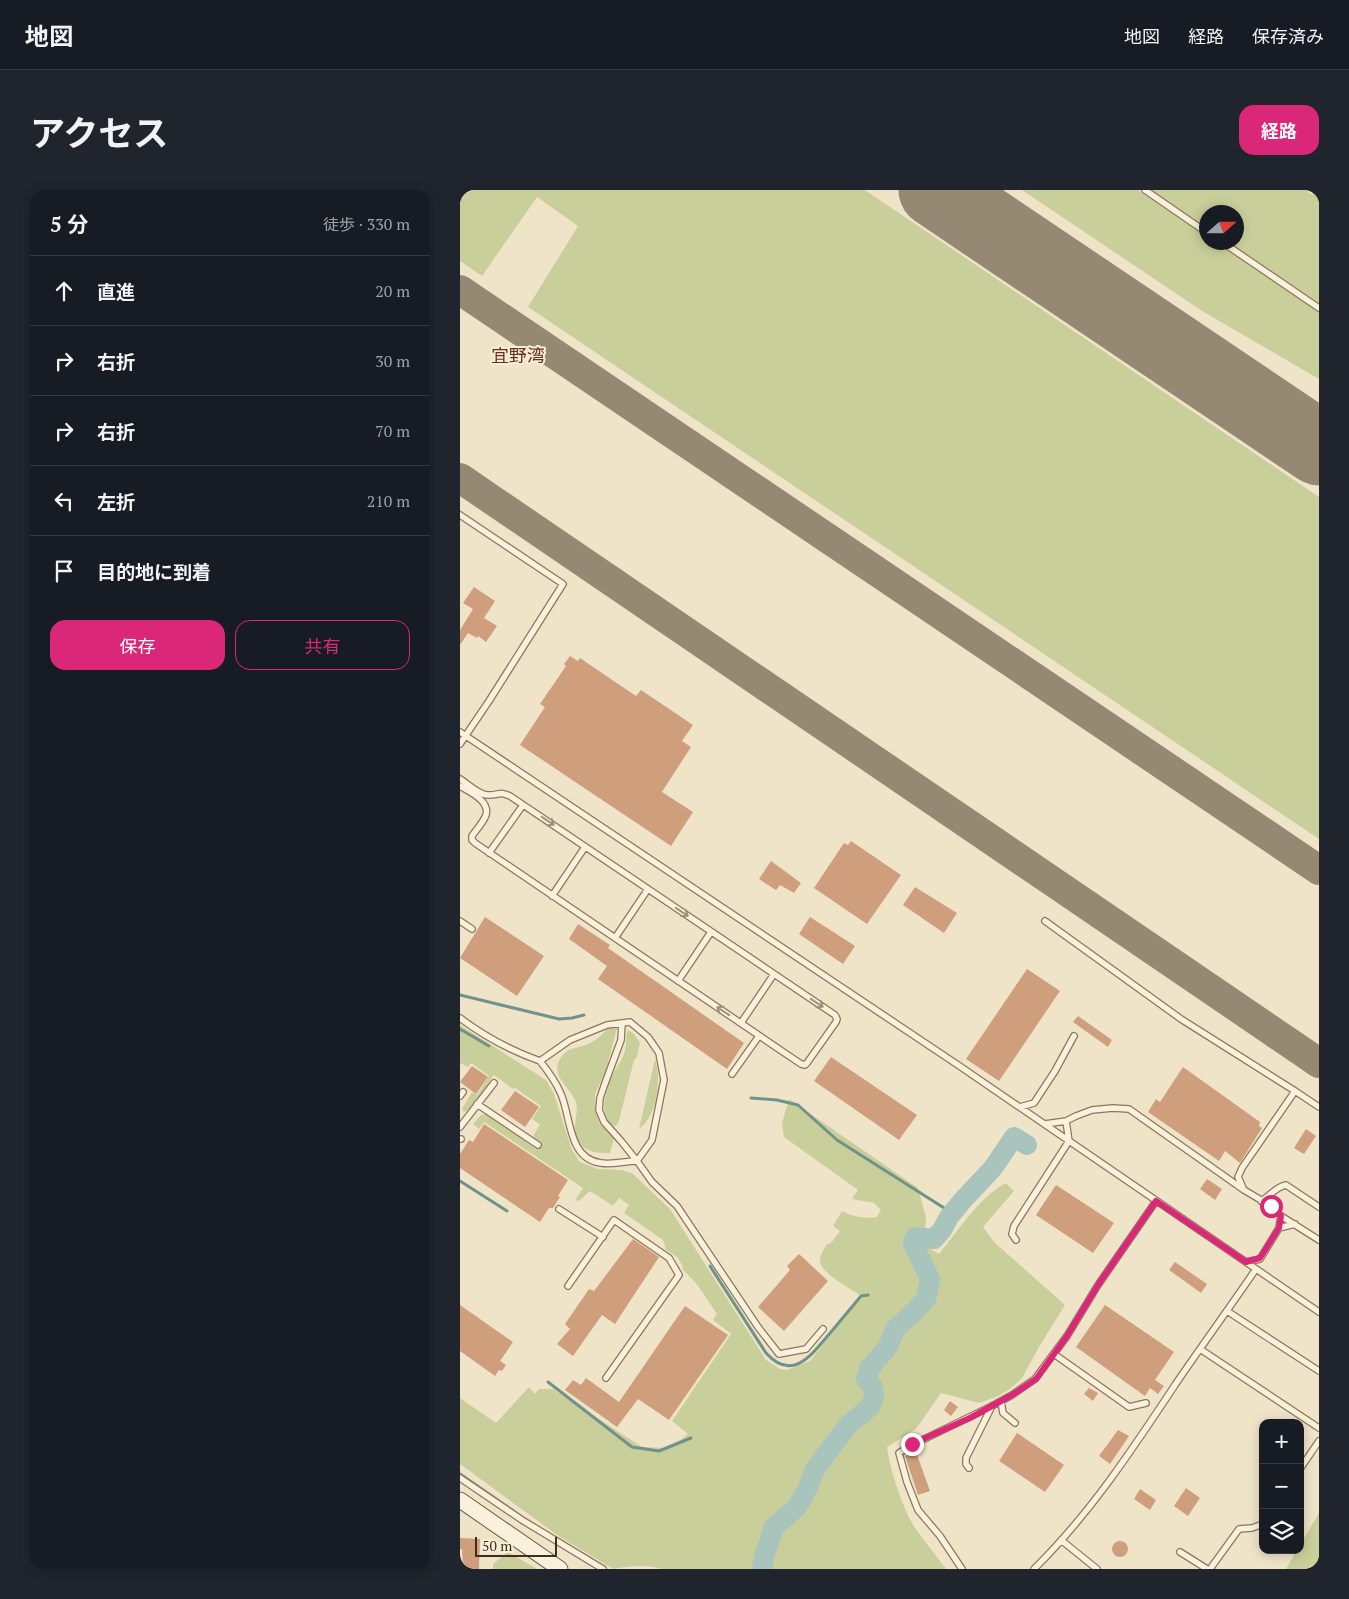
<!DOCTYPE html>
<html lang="ja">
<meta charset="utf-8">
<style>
:root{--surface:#171b24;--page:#20242c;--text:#f1f3f6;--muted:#9ea1a6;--line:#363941;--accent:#db2777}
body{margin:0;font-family:"PT Serif","Noto Sans JP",serif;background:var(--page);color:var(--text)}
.controls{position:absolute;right:15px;bottom:15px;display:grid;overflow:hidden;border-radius:10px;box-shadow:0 2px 12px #0003}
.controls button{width:45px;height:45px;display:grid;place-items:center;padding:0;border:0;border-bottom:1px solid var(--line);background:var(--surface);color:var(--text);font:25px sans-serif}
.compass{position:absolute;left:739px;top:15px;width:45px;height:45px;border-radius:50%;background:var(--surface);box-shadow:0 2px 12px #0003;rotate:69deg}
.scale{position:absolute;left:15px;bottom:12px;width:82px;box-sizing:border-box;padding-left:5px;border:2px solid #3d2e20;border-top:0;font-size:14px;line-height:18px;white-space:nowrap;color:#3d2e20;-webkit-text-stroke:4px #f7eed8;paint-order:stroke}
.stop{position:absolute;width:15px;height:15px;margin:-11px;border:4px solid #db2777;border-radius:50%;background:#fff}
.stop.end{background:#db2777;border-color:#fff;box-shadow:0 1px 5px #0008}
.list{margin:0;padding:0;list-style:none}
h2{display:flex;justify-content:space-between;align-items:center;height:65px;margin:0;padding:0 20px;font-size:21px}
h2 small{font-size:16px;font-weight:400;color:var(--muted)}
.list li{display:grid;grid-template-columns:32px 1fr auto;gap:15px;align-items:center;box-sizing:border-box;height:70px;padding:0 20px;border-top:1px solid var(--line)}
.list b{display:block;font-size:19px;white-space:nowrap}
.list em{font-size:16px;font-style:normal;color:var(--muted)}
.actions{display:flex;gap:10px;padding:15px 20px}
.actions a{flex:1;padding:11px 0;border:1px solid var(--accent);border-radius:15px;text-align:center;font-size:18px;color:var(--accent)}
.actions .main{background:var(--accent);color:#fff}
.icon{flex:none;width:28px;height:28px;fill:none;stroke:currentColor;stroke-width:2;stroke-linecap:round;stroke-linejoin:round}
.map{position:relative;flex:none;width:859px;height:1379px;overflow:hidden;border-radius:15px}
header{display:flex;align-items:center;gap:30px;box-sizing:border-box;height:70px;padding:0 25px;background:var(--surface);border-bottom:1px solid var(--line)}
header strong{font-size:24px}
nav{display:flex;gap:28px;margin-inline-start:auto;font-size:18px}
.intro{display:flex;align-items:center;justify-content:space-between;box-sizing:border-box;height:120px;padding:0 30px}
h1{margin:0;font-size:35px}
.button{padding:12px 22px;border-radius:15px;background:var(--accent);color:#fff;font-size:18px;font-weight:700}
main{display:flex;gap:30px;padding:0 30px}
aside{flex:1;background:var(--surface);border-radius:15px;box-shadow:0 2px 12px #0003}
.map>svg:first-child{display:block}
</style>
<header>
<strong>地図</strong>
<nav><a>地図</a><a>経路</a><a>保存済み</a></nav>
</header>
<div class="intro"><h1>アクセス</h1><a class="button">経路</a></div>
<main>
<aside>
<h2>5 分<small>徒歩 · 330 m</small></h2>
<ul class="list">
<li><svg class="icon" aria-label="ahead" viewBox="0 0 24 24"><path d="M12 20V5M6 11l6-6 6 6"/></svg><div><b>直進</b></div><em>20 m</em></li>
<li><svg class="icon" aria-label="right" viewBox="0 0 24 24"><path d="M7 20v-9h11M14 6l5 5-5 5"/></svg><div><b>右折</b></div><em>30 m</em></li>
<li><svg class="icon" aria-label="right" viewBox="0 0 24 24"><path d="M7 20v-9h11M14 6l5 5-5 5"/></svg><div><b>右折</b></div><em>70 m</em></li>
<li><svg class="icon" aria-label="left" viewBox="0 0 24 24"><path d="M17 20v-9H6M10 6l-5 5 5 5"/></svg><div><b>左折</b></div><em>210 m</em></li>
<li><svg class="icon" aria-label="arrive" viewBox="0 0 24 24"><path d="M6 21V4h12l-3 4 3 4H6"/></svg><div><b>目的地に到着</b></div></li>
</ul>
<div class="actions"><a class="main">保存</a><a>共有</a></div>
</aside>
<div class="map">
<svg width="859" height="1379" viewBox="0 0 859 1379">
<rect width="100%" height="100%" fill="#f0e4c8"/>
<path fill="#c9cf9b" d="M 0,0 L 405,0 L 859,307 L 859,649 L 68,117 L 118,36 L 77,7 L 22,86 L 0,71 Z
M 562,0 L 678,0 L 746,46 L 746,52 L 757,53 L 859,121 L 859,189 L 742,121 Z
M 691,0 L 847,0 L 850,4 L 859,4 L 859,113 L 768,53 L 776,52 L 776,22 L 746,22 L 746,38 Z
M 0,835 L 86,890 L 94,904 L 112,960 L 120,972 L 138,979 L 162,980 L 173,984 L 210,1019 L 306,1170 L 320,1179 L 327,1180 L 350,1171 L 401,1106 C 392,1099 358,1082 360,1070 C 360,1065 364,1060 366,1055 L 372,1052 L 380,1041 L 373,1036 L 382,1021 C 393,1027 406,1029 417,1027 L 421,1020 L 414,1013 L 392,1009 L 398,1000 L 324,947 L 322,933 L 329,909 L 458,998 L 466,1027 L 464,1055 L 479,1064 C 498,1041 519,1007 546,993 L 554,1001 L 523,1037 L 535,1053 L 605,1115 L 579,1157 L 562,1188 L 550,1199 L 536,1207 L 519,1213 L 481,1203 L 456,1239 L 427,1257 C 430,1280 443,1319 455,1338 C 465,1352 476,1365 486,1379 L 202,1379 C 186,1374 169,1376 153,1379 L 97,1345 L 0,1274 L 0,1208 L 36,1233 L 69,1197 L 75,1204 L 79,1199 L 93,1199 L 182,1257 L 204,1258 L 220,1250 L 228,1244 L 212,1231 L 271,1144 L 253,1130 L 257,1124 L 236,1093 L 223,1080 L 222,1075 L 217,1067 L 206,1060 L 203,1050 L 164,1023 L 169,1015 L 159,1008 L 153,1016 L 130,1001 L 119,1011 L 115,1010 L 123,998 L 24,932 L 19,939 L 13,934 L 21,925 L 26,924 L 78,960 L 82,954 L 74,948 L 74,944 L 80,935 L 72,929 L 81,916 L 55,898 L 53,899 L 34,885 C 26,895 16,918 4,922 L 2,919 L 12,902 L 17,905 L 29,886 L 11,873 L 8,877 L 0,873 Z
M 147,838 L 157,838 L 146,880 L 135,904 L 135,919 L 140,934 L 154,948 L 150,963 C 131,964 116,959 115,937 C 115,928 119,919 115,910 C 108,895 88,884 102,866 C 108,858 114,859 122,856 C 132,853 142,847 147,838 Z
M 168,840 L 174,844 L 180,853 L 177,867 L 174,870 L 159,931 L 156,936 C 136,933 146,901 151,888 C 155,879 163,870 165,860 C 167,853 165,847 168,840 Z
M 195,869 C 202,888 197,927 179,939 Z
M 859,1323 L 859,1379 L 826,1379 L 837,1360 L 840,1360 L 840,1355 Z
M 48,1362 L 77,1379 L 33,1379 L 33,1374 Z"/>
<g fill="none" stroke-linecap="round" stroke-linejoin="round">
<path stroke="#6f938a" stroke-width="3" d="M 0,805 L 99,829 L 112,828 L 124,825
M 0,839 L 29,856
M 291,908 L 317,910 L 338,915 L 377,950 L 492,1023
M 0,991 L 47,1021
M 250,1076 L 306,1163 C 333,1193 352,1164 371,1142 C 381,1130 391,1118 401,1106 L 408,1105
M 88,1192 L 172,1257 L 199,1261 L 231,1248
M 0,1284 L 62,1327"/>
<path stroke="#a9c4bc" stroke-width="20" d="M 302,1379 L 304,1367 L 314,1337 L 337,1317 L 347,1300 L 355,1279 L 388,1235 L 410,1217 L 414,1206 L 413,1197 L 406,1189 L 409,1179 L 428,1157 L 435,1139 L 453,1123 L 466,1109 L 470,1089 L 453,1054 L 455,1047 L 474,1049 L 482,1040 L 489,1027 L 503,1010 L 533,978 L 554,947 L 567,955"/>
<path stroke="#968974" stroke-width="30" d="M 0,100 L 859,680
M 0,288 L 859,873"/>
<path stroke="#968974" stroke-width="75" d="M 476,0 L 859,258"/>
</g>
<path fill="#cf9f7d" d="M 14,397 L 35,411 L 24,428 L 37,436 L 26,452 L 18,446 L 17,448 L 8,443 L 0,455 L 0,440 L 13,419 L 3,413 Z
M 110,466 L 118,471 L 120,468 L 176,506 L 181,500 L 233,535 L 222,551 L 231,557 L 202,602 L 233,622 L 211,656 L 60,555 L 85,517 L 80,514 L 106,476 L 104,474 Z
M 391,651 L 441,685 L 407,734 L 354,698 L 384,653 L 388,655 Z
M 311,671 L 341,693 L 334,703 L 320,695 L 316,700 L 299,689 Z
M 455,697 L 497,723 L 484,743 L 443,715 Z
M 25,727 L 84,766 L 57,806 L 0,768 Z
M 350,727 L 395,756 L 383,774 L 339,744 Z
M 118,734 L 150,755 L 148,758 L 284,853 L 267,879 L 138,789 L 147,776 L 109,749 Z
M 567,779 L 600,801 L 539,891 L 506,869 Z
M 618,826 L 652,850 L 648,857 L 613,832 Z
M 371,867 L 457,925 L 439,950 L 354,891 Z
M 12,876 L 28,887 L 16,904 L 0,892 Z
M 723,877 L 800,932 L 799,936 L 802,938 L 780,973 L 765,961 L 759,971 L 688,922 L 696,909 L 700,912 Z
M 55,901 L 79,917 L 65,937 L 41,920 Z
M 24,934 L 108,990 L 98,1006 L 100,1007 L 93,1018 L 89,1018 L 80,1032 L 0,978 L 0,964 L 9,950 L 13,952 Z
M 846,939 L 856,946 L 844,964 L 834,958 Z
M 747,989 L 762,999 L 755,1010 L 740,999 Z
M 596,995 L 654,1033 L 633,1063 L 576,1025 Z
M 173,1049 L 199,1067 L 155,1134 L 142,1125 L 113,1166 L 97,1154 L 110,1139 L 105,1134 L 129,1099 L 134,1101 Z
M 339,1064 L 368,1091 L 324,1141 L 298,1117 L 330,1080 L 327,1076 Z
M 715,1072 L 747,1094 L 741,1103 L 709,1080 Z
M 0,1115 L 53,1152 L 40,1171 L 46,1175 L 42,1181 L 39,1180 L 35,1186 L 0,1161 Z
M 645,1115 L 714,1162 L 695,1190 L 704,1196 L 698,1204 L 690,1198 L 685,1206 L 616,1157 Z
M 225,1116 L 268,1145 L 209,1230 L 178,1209 L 157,1237 L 105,1200 L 113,1190 L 121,1195 L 126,1188 L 159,1212 Z
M 629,1198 L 638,1203 L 633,1211 L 624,1204 Z
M 490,1211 L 498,1217 L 491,1226 L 484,1220 Z
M 658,1240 L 669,1246 L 650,1274 L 639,1266 Z
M 557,1243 L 604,1275 L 585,1302 L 539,1271 Z
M 456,1262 L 470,1301 L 458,1305 L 445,1266 Z
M 726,1298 L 740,1308 L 728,1326 L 714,1316 Z
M 680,1299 L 696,1310 L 690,1320 L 674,1309 Z
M 0,1348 L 20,1349 L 19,1379 L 3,1379 L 2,1359 L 0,1359 Z
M652 1359a8 8 0 1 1 16 0a8 8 0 1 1-16 0Z"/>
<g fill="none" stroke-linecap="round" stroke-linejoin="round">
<defs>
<path id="lane" d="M 685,0 L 746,42
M 762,52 L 859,118
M 0,325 L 103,394 L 29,511 L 0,554
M 0,542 L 498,875 L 859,1122
M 0,589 C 8,594 20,606 29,605 C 40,605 38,601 50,606 L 375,825 L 377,829 L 376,832 L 347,873 L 345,875 L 341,874 L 15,653 L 12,650 L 12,646 C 16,640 23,633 26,625 C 30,611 10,602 0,596
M 29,663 L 63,615
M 92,706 L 125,657
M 0,731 L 12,739
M 585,731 L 721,829 L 835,901 L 859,917
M 155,748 L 188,699
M 218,791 L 251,742
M 0,828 C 24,846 52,861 80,871 L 110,850 L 147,835 L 170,832 L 188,847 L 199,863 L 204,890 L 192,950 L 177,971 L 192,992 L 217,1016 L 298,1137 L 319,1164 L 346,1159 L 363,1139
M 162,833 L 161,850 L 144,896 L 140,908 L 139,920 L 144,932 L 161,951 L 177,971
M 281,833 L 314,784
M 80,871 C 88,881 96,892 101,904 C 111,927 108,969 141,973 C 153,975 165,971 177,971
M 272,884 L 299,846
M 0,906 L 3,902
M 17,914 L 78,955
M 560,917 L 574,913 L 595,881 L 614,846
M 585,934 L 606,931 L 616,926 L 632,920 L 653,918 L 669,919 L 784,1000 L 811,1016 L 821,1026 L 859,1050
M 0,937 L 34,893
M 0,949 L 1,949
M 783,998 L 778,987 L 782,978 L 835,901
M 801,1011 C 810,1006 817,996 826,995 L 859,1017
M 99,1019 L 143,1047
M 819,1038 L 835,1034
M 556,1050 L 552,1044 L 554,1036 L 609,951 L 606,931
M 786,1072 L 800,1069 L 819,1038 L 821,1026
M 108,1096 L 154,1030 L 209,1068 L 219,1085 L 146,1188
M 767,1121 L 859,1181
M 740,1159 L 859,1238
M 594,1164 L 669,1217 L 686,1213
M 541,1211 L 543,1223 L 555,1233
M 509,1278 L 506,1274 L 506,1268 L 532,1216
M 840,1279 L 859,1251
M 0,1288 L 62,1330 L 143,1379
M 601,1350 L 637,1379
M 720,1362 L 747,1379
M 502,1379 L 480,1346 L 458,1320 L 447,1292 L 439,1263 L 452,1255 L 532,1216 L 552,1205 L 575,1189 L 607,1146 L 638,1095 L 696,1011
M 574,1379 C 630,1324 674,1257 717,1192 C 743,1154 770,1117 796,1079
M 750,1379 L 779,1339 L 792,1338 L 803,1334"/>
<path id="secondary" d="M 0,1310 L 100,1379"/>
</defs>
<use href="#lane" stroke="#8d765c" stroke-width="8"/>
<use href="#secondary" stroke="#6f573f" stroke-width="17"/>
<use href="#lane" stroke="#faf1dc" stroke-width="5.5"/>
<use href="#secondary" stroke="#faf1dc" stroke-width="15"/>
</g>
<defs><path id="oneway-shaft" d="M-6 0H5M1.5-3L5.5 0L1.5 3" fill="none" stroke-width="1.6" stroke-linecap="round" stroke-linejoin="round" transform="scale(1.25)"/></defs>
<g stroke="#9c907e">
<use href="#oneway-shaft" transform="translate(88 631) rotate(34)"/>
<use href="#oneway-shaft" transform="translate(222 722) rotate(34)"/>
<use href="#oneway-shaft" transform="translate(357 813) rotate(34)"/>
<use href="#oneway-shaft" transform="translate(263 821) rotate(-146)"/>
</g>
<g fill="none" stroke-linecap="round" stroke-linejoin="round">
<path stroke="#db2777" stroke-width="6" d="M 452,1254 L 510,1228 L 552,1205 L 576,1189 L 607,1146 L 638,1095 L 696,1011 L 786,1072 L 800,1068 L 819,1038 L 821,1026 L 811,1016"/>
</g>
<g text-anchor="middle" stroke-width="4" stroke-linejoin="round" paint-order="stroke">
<g font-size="18" fill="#6b2e1e" stroke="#f7eed8">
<text x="58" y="172">宜野湾</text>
</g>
</g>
</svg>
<div class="controls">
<button>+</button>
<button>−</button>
<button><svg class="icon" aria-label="layers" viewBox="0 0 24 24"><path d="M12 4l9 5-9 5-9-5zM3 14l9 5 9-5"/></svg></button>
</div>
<svg class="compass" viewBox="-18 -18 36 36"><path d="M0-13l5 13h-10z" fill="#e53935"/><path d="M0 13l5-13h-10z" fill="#9ea1a6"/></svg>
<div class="scale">50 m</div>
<div class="stop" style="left:811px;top:1016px"></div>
<div class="stop end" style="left:452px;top:1254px"></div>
</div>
</main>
